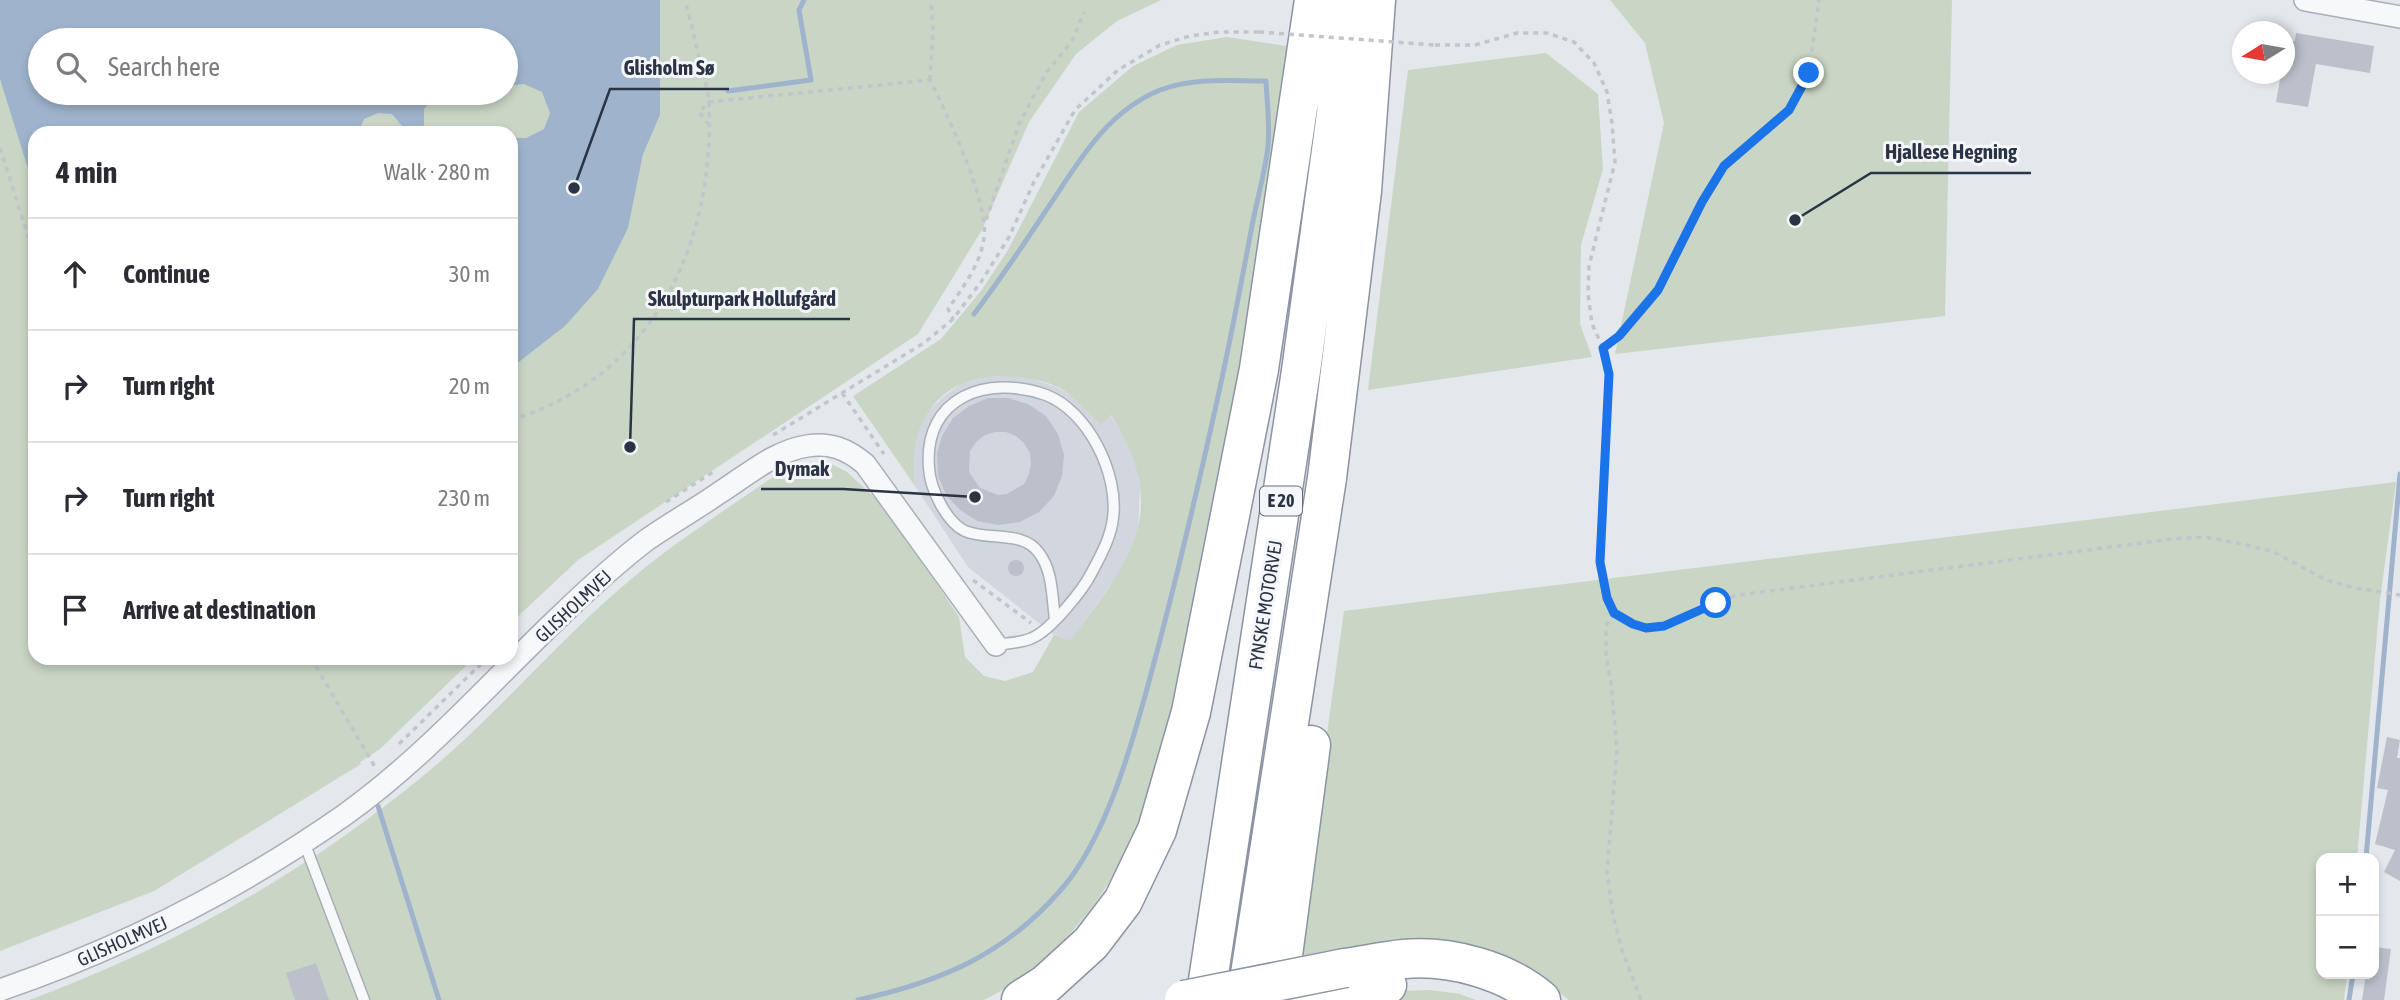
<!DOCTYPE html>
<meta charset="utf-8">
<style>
:root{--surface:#fff;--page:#f2f2f3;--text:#2b2b33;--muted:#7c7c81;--line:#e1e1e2}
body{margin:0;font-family:"Asap Condensed",sans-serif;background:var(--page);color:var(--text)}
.controls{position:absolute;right:21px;bottom:21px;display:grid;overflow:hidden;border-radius:14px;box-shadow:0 4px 10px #0003}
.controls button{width:63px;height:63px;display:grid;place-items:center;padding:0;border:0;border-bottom:2px solid var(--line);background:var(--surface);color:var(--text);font:35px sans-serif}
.compass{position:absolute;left:2232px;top:21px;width:63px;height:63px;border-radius:50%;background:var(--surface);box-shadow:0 4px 10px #0003;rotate:259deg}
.stop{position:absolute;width:21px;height:21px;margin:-16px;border:5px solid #1a73e8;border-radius:50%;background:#fff}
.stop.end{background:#1a73e8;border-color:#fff;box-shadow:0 2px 7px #0008}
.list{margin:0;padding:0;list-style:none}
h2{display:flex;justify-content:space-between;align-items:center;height:91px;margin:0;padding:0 28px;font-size:30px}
h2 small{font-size:23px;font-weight:400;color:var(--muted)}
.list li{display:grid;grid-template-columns:46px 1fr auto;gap:21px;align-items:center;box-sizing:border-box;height:112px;padding:0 28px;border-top:2px solid var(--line)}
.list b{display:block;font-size:26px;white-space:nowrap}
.list em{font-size:23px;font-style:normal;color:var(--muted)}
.icon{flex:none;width:38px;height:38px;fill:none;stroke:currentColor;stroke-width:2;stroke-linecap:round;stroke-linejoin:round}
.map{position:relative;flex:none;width:2400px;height:1000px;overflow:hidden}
.search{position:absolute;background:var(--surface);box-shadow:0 4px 10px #0003;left:28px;top:28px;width:490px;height:77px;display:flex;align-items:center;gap:18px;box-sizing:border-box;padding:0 24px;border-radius:38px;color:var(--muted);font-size:26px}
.panel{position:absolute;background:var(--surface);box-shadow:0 4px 10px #0003;left:28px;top:126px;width:490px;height:539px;border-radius:21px}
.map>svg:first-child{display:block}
</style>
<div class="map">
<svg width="2400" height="1000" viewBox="0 0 2400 1000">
<rect width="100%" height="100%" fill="#e4e7ec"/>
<path fill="#d2d6de" d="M 1008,376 L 1031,379 L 1057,387 L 1078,400 L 1099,424 L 1110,415 L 1125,437 L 1136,465 L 1140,487 L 1138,534 L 1121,570 L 1070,642 L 1054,635 L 968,567 L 915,486 L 912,463 L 916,437 L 925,414 L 942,398 L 962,383 L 987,377 Z"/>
<path fill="#c9d6c5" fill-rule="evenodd" d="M 0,0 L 1161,0 L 1117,21 L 1076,54 L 1029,122 L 982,230 L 918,334 L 578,560 L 511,623 L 511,133 L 35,133 L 35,658 L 474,658 L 380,749 L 360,762 L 361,764 L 154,891 L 0,951 ZM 40,40 L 506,40 L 506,93 L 40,93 Z
M 1610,0 L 1952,0 L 1945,316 L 1615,354 L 1664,123 L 1645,43 Z
M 1227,37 L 1293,47 C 1280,138 1268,229 1253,319 C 1240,398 1222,475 1206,553 C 1187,649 1170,754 1129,844 C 1100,909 1048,968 984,1000 L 29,1000 C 173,947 305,873 423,776 C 495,717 553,646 623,586 C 671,544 730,507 782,471 L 802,463 L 826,461 L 847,472 L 885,507 L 959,617 L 965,657 L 984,676 L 1005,681 L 1033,672 L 1054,635 L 1070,641 C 1129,562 1173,512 1111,415 L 1100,425 C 1087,411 1076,398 1060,388 C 1046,381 1028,378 1013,377 C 942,371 906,420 915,486 L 853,396 L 941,339 L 981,291 L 1008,250 L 1079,112 L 1133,66 L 1177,45 Z
M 1546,53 L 1598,94 L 1603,169 L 1581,245 L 1580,324 L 1592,357 L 1368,390 L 1408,70 Z
M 2396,482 L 2380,600 L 2357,858 L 2321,858 L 2321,974 L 2347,974 L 2344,1000 L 1569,1000 L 1518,961 L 1478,949 L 1295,964 L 1344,611 Z
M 1430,990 L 1460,994 L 1476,1000 L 1357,1000 L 1402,991 Z"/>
<path fill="#9fb4cc" d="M 0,0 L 660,0 L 660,115 L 643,154 L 628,228 L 598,289 L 565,326 L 511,368 L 511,138 L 526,138 L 544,129 L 550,113 L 542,92 L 524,84 L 506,86 L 506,40 L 40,40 L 40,93 L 447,93 L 433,99 L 424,109 L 424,126 L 429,133 L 403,133 L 402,126 L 392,114 L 378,113 L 364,119 L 358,133 L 35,133 L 35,191 L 0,79 Z"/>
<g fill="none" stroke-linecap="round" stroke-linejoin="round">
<path stroke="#9fb4cc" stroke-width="5" d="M 728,91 L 811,80 L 799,10 L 804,0
M 378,806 L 439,1000
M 2366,858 L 2400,474
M 858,1000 C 939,982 1003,956 1059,892 C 1109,837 1136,730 1155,659 C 1178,573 1198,487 1217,401 C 1230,343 1241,284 1252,226 C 1257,199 1265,173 1268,146 C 1270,125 1267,102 1266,81 C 1231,81 1194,77 1160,90 C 1104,113 1077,165 1045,212 C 1022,247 999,281 974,314
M 2349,1000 L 2353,974"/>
</g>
<path fill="#bbc0ca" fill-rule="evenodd" d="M 2296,33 L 2374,46 L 2370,73 L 2316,64 L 2308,107 L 2276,102 L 2281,74 L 2285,74 L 2287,40 L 2295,41 Z
M 988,398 L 1008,398 L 1028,404 L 1046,416 L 1058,434 L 1064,455 L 1062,476 L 1054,496 L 1039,512 L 1020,522 L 999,525 L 977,521 L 960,510 L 946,495 L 938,476 L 937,453 L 942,436 L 953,418 L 969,406 ZM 995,432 L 1006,432 L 1016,436 L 1024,443 L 1030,453 L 1031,463 L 1029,474 L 1024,484 L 1007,494 L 998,495 L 980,488 L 969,472 L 970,451 L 976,442 L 985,435 Z
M1008 568a8 8 0 1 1 16 0a8 8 0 1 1-16 0Z
M 2387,737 L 2400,740 L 2397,758 L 2400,758 L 2400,881 L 2384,872 L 2395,850 L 2375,844 L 2388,790 L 2377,788 Z
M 2374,947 L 2391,949 L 2384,1000 L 2362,1000 L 2366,974 L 2374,974 Z
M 316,963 L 329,1000 L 295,1000 L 286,973 Z"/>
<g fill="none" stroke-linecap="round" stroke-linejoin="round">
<defs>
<path id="lane" d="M 996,645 C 1007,643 1022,643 1032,638 C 1051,630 1083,590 1092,572 C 1101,555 1111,537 1113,518 C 1119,474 1088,411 1046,395 C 987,374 923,397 929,468 C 930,488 946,522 965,531 C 988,541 1023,530 1039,553 C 1053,571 1052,598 1055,619
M 304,842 L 364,1000"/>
<path id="street" d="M 2305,0 L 2400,17
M 0,990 C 122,948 237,890 343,816 C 422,760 487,686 557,619 C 585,592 616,563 648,539 C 671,523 696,509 719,493 C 746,476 774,451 807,446 C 830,442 847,449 865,464 L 996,645"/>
<path id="highway" d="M 1345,968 C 1365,965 1384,961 1404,959 C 1450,955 1506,970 1541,1000
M 1021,1000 L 1046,984 L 1091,943 L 1123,901 L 1157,830 L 1191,712 L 1259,369 L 1314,0
M 1205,1000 L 1301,371 L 1336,114 L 1345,0
M 1246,1000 L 1327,478 L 1362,191 L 1376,0
M 1277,1000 L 1311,745
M 1302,1000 L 1387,985"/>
</defs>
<use href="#lane" stroke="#a9aeb7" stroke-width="13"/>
<use href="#street" stroke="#a9aeb7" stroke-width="24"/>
<use href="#highway" stroke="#8b94a3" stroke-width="41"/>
<path stroke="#c2c5cb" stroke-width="3.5" stroke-dasharray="5 5" stroke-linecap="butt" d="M 1435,45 L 1475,45 L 1517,33 L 1547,33 L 1574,42 L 1594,63 L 1607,92 L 1612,123 L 1615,162 L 1589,266 L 1588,294 L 1592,324 L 1603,348 L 1609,374 L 1600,562 L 1607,598 L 1614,613 L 1633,624 L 1646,628 L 1664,627 L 1685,619 L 1716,602 L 1738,595 L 2173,539 L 2205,537 L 2237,543 L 2272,551 L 2326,580 L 2355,588 L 2400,595
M 930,80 L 933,28 L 931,0
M 709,125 L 699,112 L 709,102 L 930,80 C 947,114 989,202 984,237 C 981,264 963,287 948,309 L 953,319
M 0,148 L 35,258
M 986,220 L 1019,124 L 1046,73 L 1072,41 L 1084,12
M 1603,348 L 1619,336 L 1658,290 L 1702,202 L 1724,166 L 1789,110 L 1809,73 L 1819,0
M 842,393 L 884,454
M 511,420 C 653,377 715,244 709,104 C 709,92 704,79 701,67 C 696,45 691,22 685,0
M 773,435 L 924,343 L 953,319 L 981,282 L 1009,237 L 1034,182 L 1075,110 L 1118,70 L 1160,45 L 1190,36 L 1219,32 L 1259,32
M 666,502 L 713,472
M 973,580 L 1031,623
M 1614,613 L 1606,626 L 1606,655 L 1611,684 L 1617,749 L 1607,872 L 1613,915 L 1622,950 L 1641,1000
M 311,658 L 375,767
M 399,744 L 486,659"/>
<use href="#lane" stroke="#f7f8fa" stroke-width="10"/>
<use href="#street" stroke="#f7f8fa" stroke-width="21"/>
<use href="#highway" stroke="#fff" stroke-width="38"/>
<defs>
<path id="highway-bridge" d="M 1184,1000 L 1345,968"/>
</defs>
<use href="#highway-bridge" stroke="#8b94a3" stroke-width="41" stroke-linecap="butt"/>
<path stroke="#c2c5cb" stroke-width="3.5" stroke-dasharray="5 5" stroke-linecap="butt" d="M 1259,32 L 1435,45"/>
<use href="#highway-bridge" stroke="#fff" stroke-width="38"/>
</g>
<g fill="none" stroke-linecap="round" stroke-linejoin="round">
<path stroke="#1a73e8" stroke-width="9" d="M 1716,603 L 1664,626 L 1646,628 L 1633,624 L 1614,613 L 1607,598 L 1600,562 L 1609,374 L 1603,348 L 1619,336 L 1658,290 L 1702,202 L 1724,166 L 1789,110 L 1809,73"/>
</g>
<g text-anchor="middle" stroke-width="6" stroke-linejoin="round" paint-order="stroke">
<rect fill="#f4f6f9" stroke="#676e7b" stroke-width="2" x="1260" y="486.5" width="42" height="29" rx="5"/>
<g font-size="18" font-weight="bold" fill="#2b3445">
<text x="1281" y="507">E 20</text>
</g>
<g font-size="19" fill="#2b3445" stroke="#f4f6f9">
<text transform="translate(1265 605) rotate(-81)" y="7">FYNSKE MOTORVEJ</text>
<text transform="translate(573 606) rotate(-43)" y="7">GLISHOLMVEJ</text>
<text transform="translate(122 941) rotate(-24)" y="7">GLISHOLMVEJ</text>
</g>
</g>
<path fill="none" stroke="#2b3445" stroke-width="2.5" d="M574 188L610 89H729M1795 220L1871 173H2031M630 447L634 319H850M975 497L843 489H761"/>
<g fill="#2b3445" stroke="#f4f6f9" stroke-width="2.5">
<circle cx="574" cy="188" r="7"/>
<circle cx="1795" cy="220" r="7"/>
<circle cx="630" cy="447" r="7"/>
<circle cx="975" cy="497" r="7"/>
</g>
<g font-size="21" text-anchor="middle" font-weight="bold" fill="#2b3445" stroke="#f4f6f9" stroke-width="6" stroke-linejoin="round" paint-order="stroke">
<text x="669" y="75">Glisholm Sø</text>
<text x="1951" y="159">Hjallese Hegning</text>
<text x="742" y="306">Skulpturpark Hollufgård</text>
<text x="802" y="476">Dymak</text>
</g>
</svg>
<div class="controls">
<button>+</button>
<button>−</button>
</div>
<svg class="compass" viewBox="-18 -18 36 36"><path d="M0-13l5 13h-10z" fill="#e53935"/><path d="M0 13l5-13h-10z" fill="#7c7c81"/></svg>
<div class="stop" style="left:1716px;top:603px"></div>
<div class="stop end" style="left:1809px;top:73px"></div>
<div class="search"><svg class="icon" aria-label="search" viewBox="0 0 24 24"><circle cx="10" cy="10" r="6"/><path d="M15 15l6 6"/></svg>Search here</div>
<section class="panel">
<h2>4 min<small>Walk · 280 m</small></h2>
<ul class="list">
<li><svg class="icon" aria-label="ahead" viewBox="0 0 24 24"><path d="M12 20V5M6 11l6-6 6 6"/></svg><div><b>Continue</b></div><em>30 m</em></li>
<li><svg class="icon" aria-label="right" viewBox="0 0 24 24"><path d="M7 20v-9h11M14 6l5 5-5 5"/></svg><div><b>Turn right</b></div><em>20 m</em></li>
<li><svg class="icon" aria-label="right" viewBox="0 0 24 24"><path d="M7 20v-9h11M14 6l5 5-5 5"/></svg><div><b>Turn right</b></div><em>230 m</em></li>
<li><svg class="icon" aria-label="arrive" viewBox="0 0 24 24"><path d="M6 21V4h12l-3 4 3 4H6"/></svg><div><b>Arrive at destination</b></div></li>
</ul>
</section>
</div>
